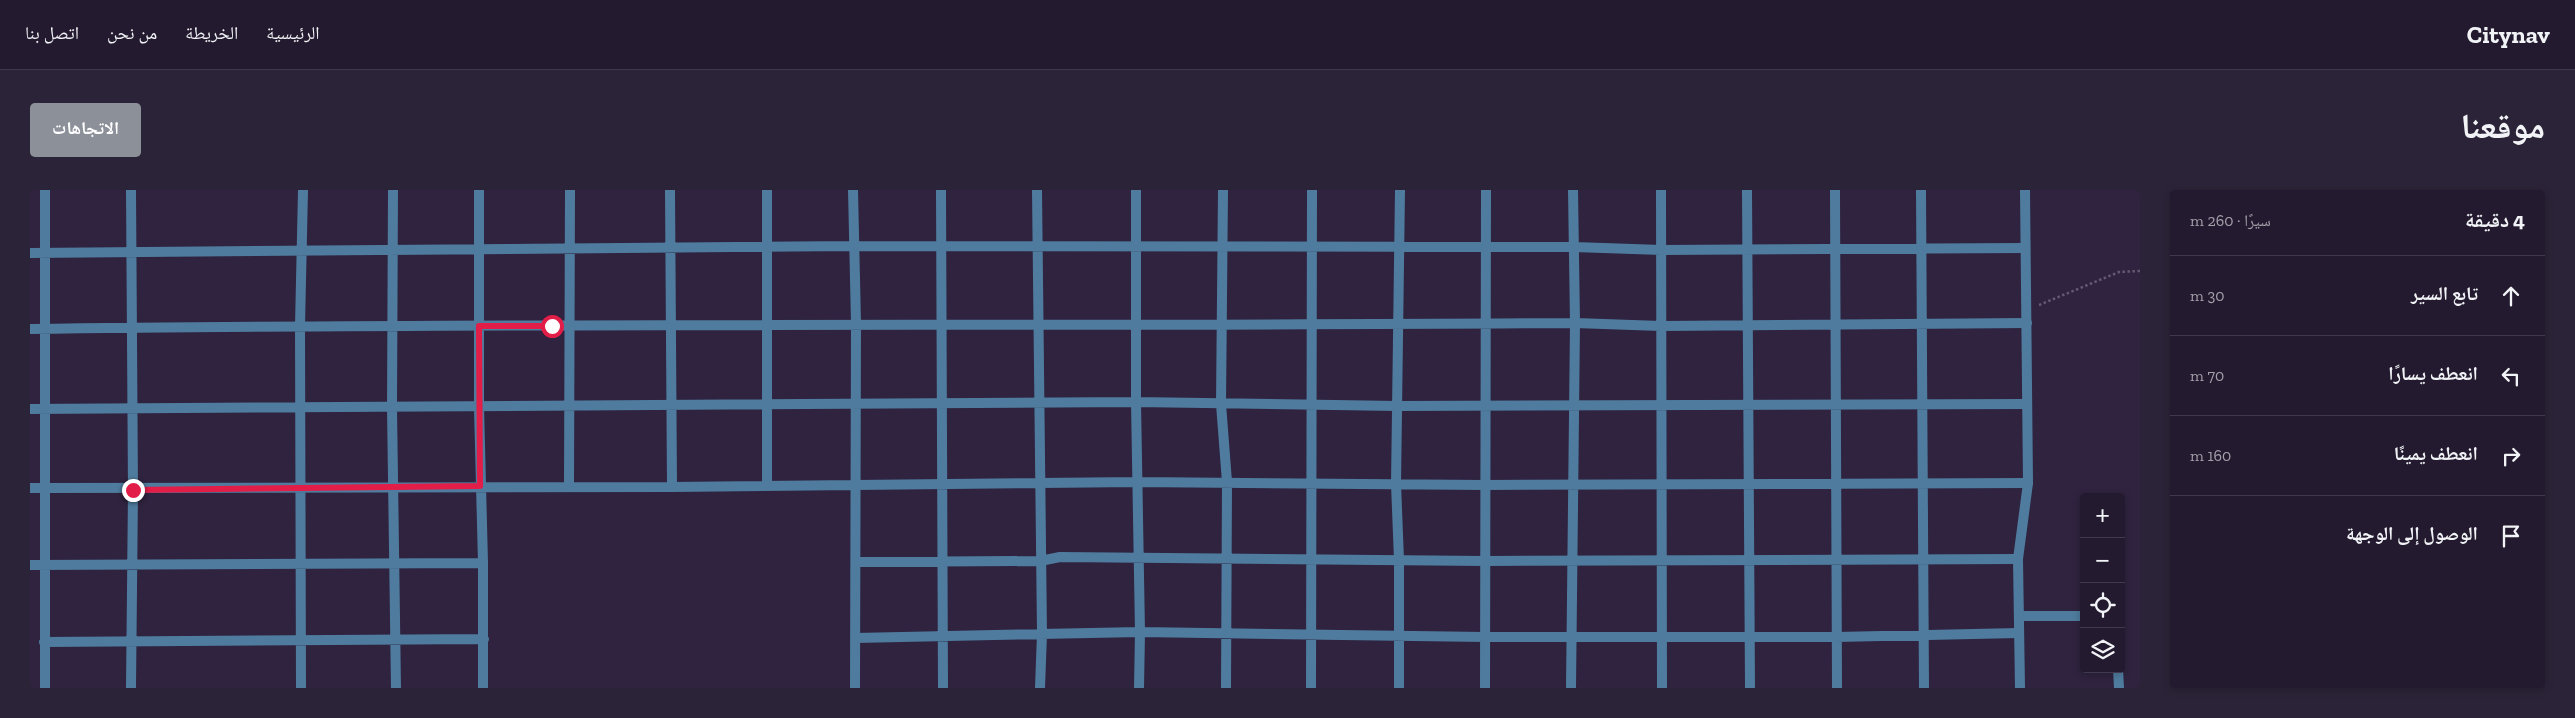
<!DOCTYPE html>
<html lang="ar">
<meta charset="utf-8">
<style>
:root{--surface:#231a2f;--page:#2b2337;--text:#f1f3f6;--muted:#a3a1aa;--line:#40384b;--accent:#8c9099}
body{margin:0;font-family:"Zilla Slab","Noto Naskh Arabic",serif;background:var(--page);color:var(--text);direction:rtl}
.controls{position:absolute;right:15px;bottom:15px;display:grid;overflow:hidden;border-radius:5px;box-shadow:0 2px 8px #0003}
.controls button{width:45px;height:45px;display:grid;place-items:center;padding:0;border:0;border-bottom:1px solid var(--line);background:var(--surface);color:var(--text);font:25px sans-serif}
.stop{position:absolute;width:15px;height:15px;margin:-11px;border:4px solid #e11d48;border-radius:50%;background:#fff}
.stop.end{background:#e11d48;border-color:#fff;box-shadow:0 1px 5px #0008}
.list{margin:0;padding:0;list-style:none}
h2{display:flex;justify-content:space-between;align-items:center;height:65px;margin:0;padding:0 20px;font-size:21px}
h2 small{font-size:16px;font-weight:400;color:var(--muted)}
.list li{display:grid;grid-template-columns:32px 1fr auto;gap:15px;align-items:center;box-sizing:border-box;height:80px;padding:0 20px;border-top:1px solid var(--line)}
.list b{display:block;font-size:19px;white-space:nowrap}
.list em{font-size:16px;font-style:normal;color:var(--muted)}
.icon{flex:none;width:28px;height:28px;fill:none;stroke:currentColor;stroke-width:2;stroke-linecap:round;stroke-linejoin:round}
.map{position:relative;flex:none;width:2110px;height:498px;overflow:hidden;direction:ltr;border-radius:5px}
header{display:flex;align-items:center;gap:30px;box-sizing:border-box;height:70px;padding:0 25px;background:var(--surface);border-bottom:1px solid var(--line)}
header strong{font-size:24px}
nav{display:flex;gap:28px;margin-inline-start:auto;font-size:18px}
.intro{display:flex;align-items:center;justify-content:space-between;box-sizing:border-box;height:120px;padding:0 30px}
h1{margin:0;font-size:35px}
.button{padding:12px 22px;border-radius:5px;background:var(--accent);color:#fff;font-size:18px;font-weight:700}
main{display:flex;gap:30px;padding:0 30px}
aside{flex:1;background:var(--surface);border-radius:5px;box-shadow:0 2px 8px #0003}
.map>svg:first-child{display:block}
</style>
<header>
<strong>Citynav</strong>
<nav><a>الرئيسية</a><a>الخريطة</a><a>من نحن</a><a>اتصل بنا</a></nav>
</header>
<div class="intro"><h1>موقعنا</h1><a class="button">الاتجاهات</a></div>
<main>
<aside>
<h2>4 دقيقة<small>سيرًا · 260 m</small></h2>
<ul class="list">
<li><svg class="icon" aria-label="ahead" viewBox="0 0 24 24"><path d="M12 20V5M6 11l6-6 6 6"/></svg><div><b>تابع السير</b></div><em>30 m</em></li>
<li><svg class="icon" aria-label="left" viewBox="0 0 24 24"><path d="M17 20v-9H6M10 6l-5 5 5 5"/></svg><div><b>انعطف يسارًا</b></div><em>70 m</em></li>
<li><svg class="icon" aria-label="right" viewBox="0 0 24 24"><path d="M7 20v-9h11M14 6l5 5-5 5"/></svg><div><b>انعطف يمينًا</b></div><em>160 m</em></li>
<li><svg class="icon" aria-label="arrive" viewBox="0 0 24 24"><path d="M6 21V4h12l-3 4 3 4H6"/></svg><div><b>الوصول إلى الوجهة</b></div></li>
</ul>
</aside>
<div class="map">
<svg width="2110" height="498" viewBox="0 0 2110 498">
<rect width="100%" height="100%" fill="#2f233f"/>
<g fill="none" stroke-linecap="round" stroke-linejoin="round">
<path stroke="#645a72" stroke-width="2.5" stroke-dasharray="2.5 2.5" stroke-linecap="butt" d="M 2009,115 L 2089,82 L 2110,81"/>
<path stroke="#4f7c9e" stroke-width="10" d="M 101,0 L 103,300 L 101,498
M 363,0 L 362,218 L 366,498
M 449,0 L 449,217 L 453,373 L 453,498
M 640,0 L 642,297
M 823,0 L 826,133 L 825,498
M 911,0 L 913,498
M 1007,0 L 1012,444 L 1010,498
M 1106,0 L 1106,212 L 1110,442 L 1109,498
M 1193,0 L 1191,214 L 1197,292 L 1196,498
M 1631,0 L 1632,498
M 1717,0 L 1720,498
M 1805,0 L 1807,498
M 1891,0 L 1894,498
M 0,63 L 824,56 L 1544,57 L 1632,60 L 1995,58
M 0,139 C 515,132 1030,137 1545,133 L 1631,136 L 1997,133
M 0,219 L 1106,212 L 1367,216 L 1997,214
M 737,295 L 737,0
M 539,296 L 540,0
M 0,298 L 642,297 L 1107,292 L 1454,295 L 1998,293
M 827,372 L 1010,371 L 1030,367 L 1455,371 L 1988,369
M 0,375 L 453,373
M 1989,426 L 2054,426
M 825,448 L 1110,442 L 1455,447 L 1806,447 L 1989,443
M 14,452 L 454,449
M 2088,479 L 2089,498
M 15,498 L 15,0
M 271,498 L 270,136 L 273,0
M 1281,498 L 1282,0
M 1369,498 L 1369,370 L 1366,294 L 1370,0
M 1455,498 L 1456,0
M 1541,498 L 1545,133 L 1543,0"/>
<path stroke="#4f7c9e" stroke-width="10" d="M 1990,498 L 1988,369 L 1998,293 L 1995,0"/>
</g>
<g fill="none" stroke-linecap="round" stroke-linejoin="round">
<path stroke="#e11d48" stroke-width="6" d="M 103,300 L 450,296 L 449,136 L 522,136"/>
</g>
</svg>
<div class="controls">
<button>+</button>
<button>−</button>
<button><svg class="icon" aria-label="locate" viewBox="0 0 24 24"><circle cx="12" cy="12" r="6"/><path d="M12 2v4M12 18v4M2 12h4M18 12h4"/></svg></button>
<button><svg class="icon" aria-label="layers" viewBox="0 0 24 24"><path d="M12 4l9 5-9 5-9-5zM3 14l9 5 9-5"/></svg></button>
</div>
<div class="stop" style="left:522px;top:136px"></div>
<div class="stop end" style="left:103px;top:300px"></div>
</div>
</main>
